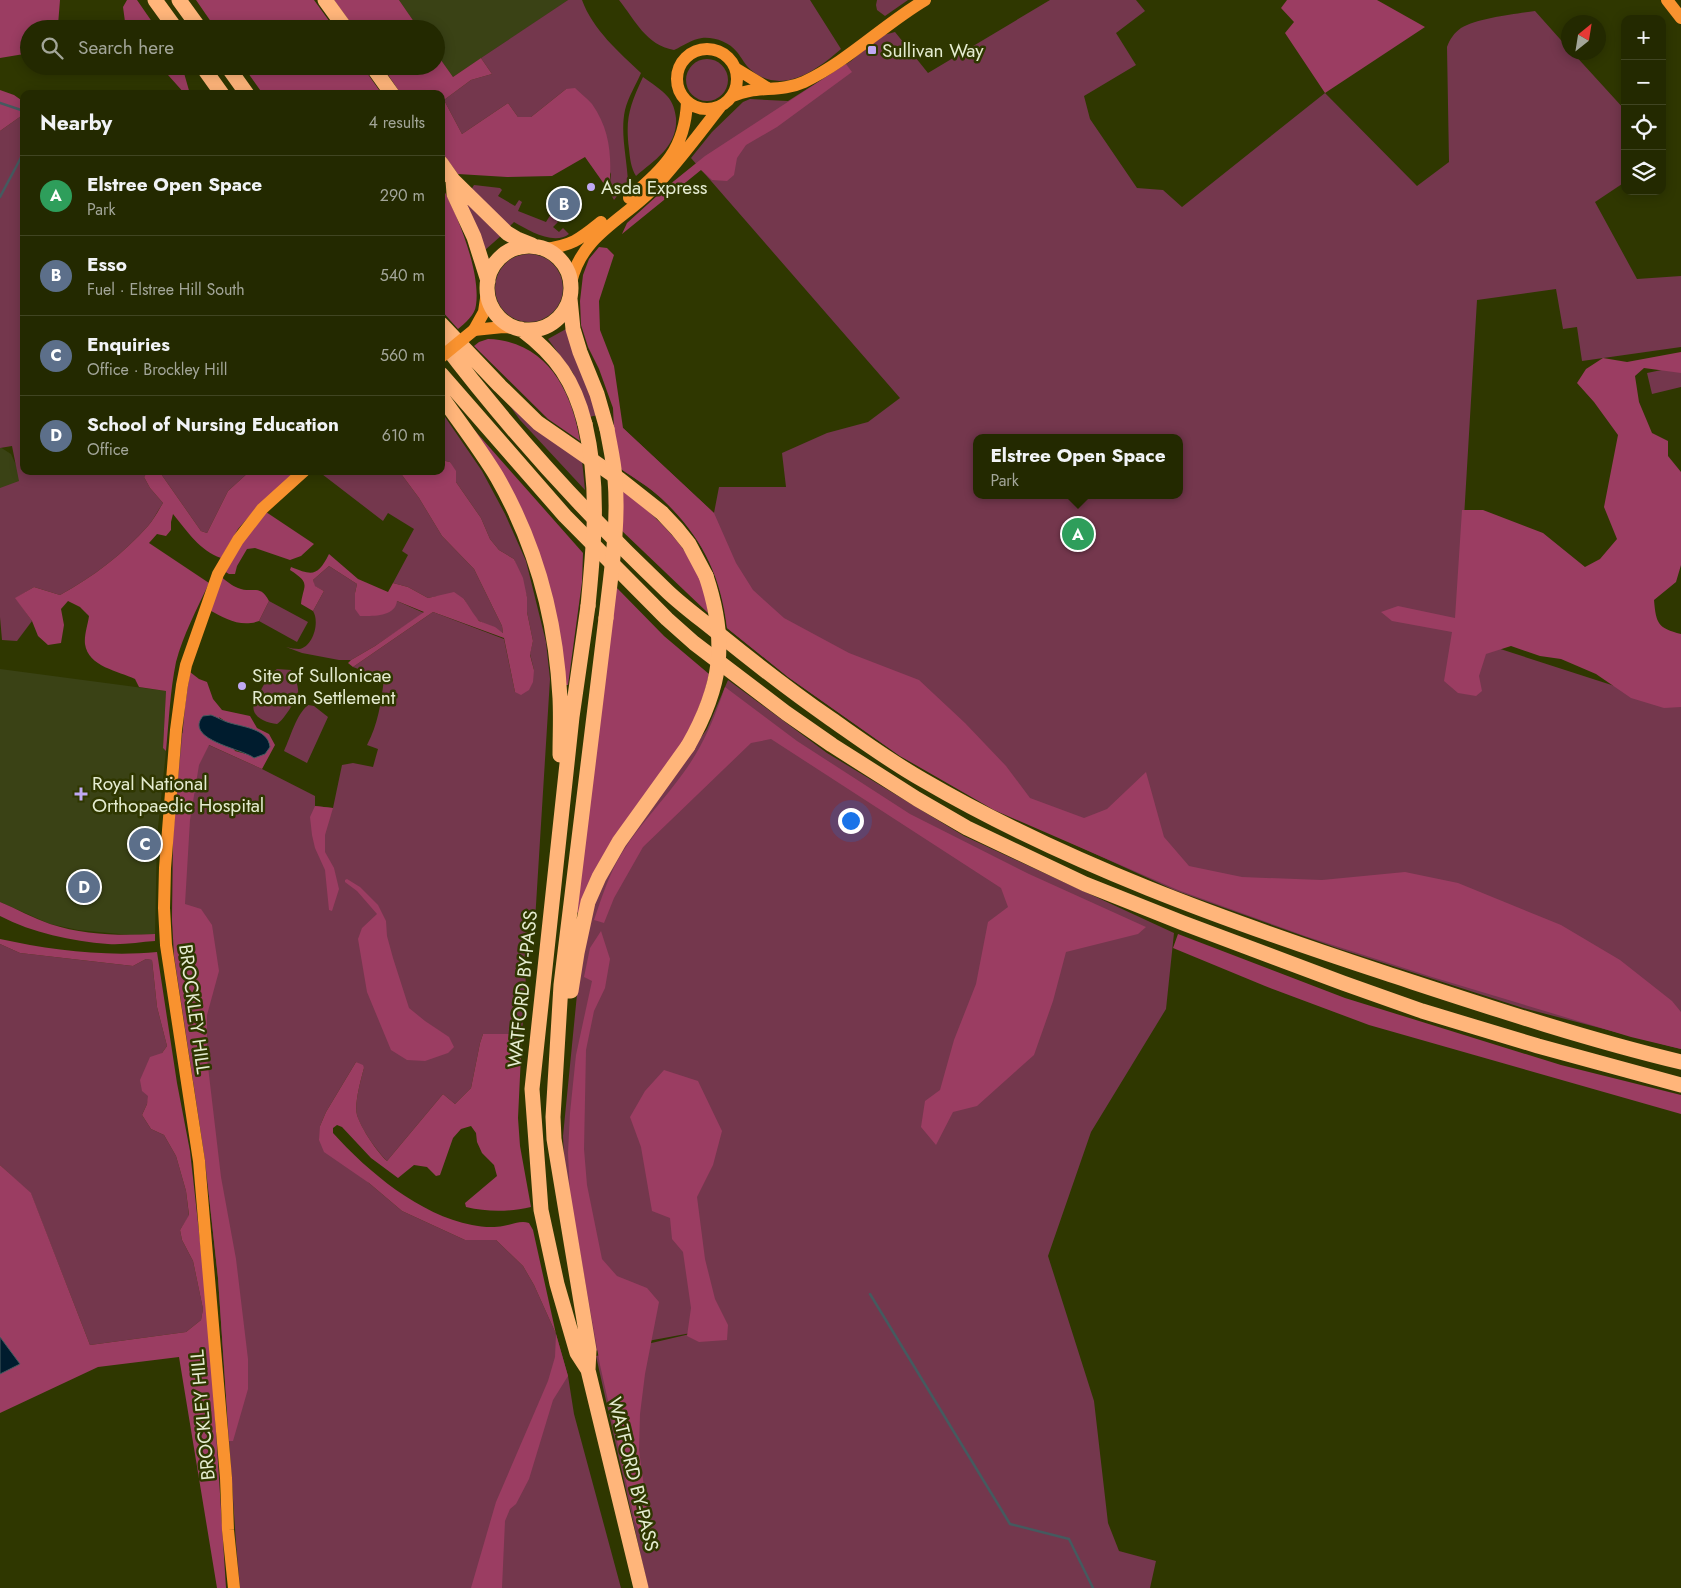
<!DOCTYPE html>
<meta charset="utf-8">
<style>
:root{--surface:#232900;--page:#2f350f;--text:#f1f3f6;--muted:#a3a699;--line:#404522;--accent:#bca0f2}
body{margin:0;font-family:Jost,sans-serif;background:var(--page);color:var(--text)}
.controls{position:absolute;right:15px;top:15px;display:grid;overflow:hidden;border-radius:10px;box-shadow:0 2px 12px #0003}
.controls button{width:45px;height:45px;display:grid;place-items:center;padding:0;border:0;border-bottom:1px solid var(--line);background:var(--surface);color:var(--text);font:25px sans-serif}
.compass{position:absolute;left:1561px;top:15px;width:45px;height:45px;border-radius:50%;background:var(--surface);box-shadow:0 2px 12px #0003;rotate:30deg}
.you{position:absolute;left:850px;top:820px;width:18px;height:18px;margin:-12px;border:4px solid #fff;border-radius:50%;background:#1a73e8;box-shadow:0 0 0 8px #1a73e833}
.badge{display:grid;place-items:center;width:32px;height:32px;border-radius:50%;background:var(--accent);color:#fff;font-size:16px;font-weight:700}
.pin{position:absolute;translate:-50% -50%;border:2px solid #fff;box-shadow:0 1px 5px #0006}
.popup{position:absolute;left:973px;top:434px;width:210px;height:65px;box-sizing:border-box;display:grid;place-content:center;border-radius:10px;background:var(--surface);filter:drop-shadow(0 1px 4px #0005);font-size:16px;white-space:nowrap;color:var(--muted)}
.popup b{font-size:19px;color:var(--text)}
.popup::after{content:'';position:absolute;left:50%;top:100%;margin-left:-10px;border:10px solid transparent;border-top-color:var(--surface)}
.list{margin:0;padding:0;list-style:none}
h2{display:flex;justify-content:space-between;align-items:center;height:65px;margin:0;padding:0 20px;font-size:21px}
h2 small{font-size:16px;font-weight:400;color:var(--muted)}
.list li{display:grid;grid-template-columns:32px 1fr auto;gap:15px;align-items:center;box-sizing:border-box;height:80px;padding:0 20px;border-top:1px solid var(--line)}
.list b{display:block;font-size:19px;white-space:nowrap}
.list p{margin:0;font-size:16px;white-space:nowrap;color:var(--muted)}
.list em{font-size:16px;font-style:normal;color:var(--muted)}
.icon{flex:none;width:28px;height:28px;fill:none;stroke:currentColor;stroke-width:2;stroke-linecap:round;stroke-linejoin:round}
.map{position:relative;flex:none;width:1681px;height:1588px;overflow:hidden}
.search{position:absolute;background:var(--surface);box-shadow:0 2px 12px #0003;left:20px;top:20px;width:425px;height:55px;display:flex;align-items:center;gap:12px;box-sizing:border-box;padding:0 18px;border-radius:28px;color:var(--muted);font-size:19px}
.panel{position:absolute;background:var(--surface);box-shadow:0 2px 12px #0003;left:20px;top:90px;width:425px;height:385px;border-radius:10px}
.map>svg:first-child{display:block}
</style>
<div class="map">
<svg width="1681" height="1588" viewBox="0 0 1681 1588">
<rect width="100%" height="100%" fill="#2f3700"/>
<path fill="#3a4215" d="M 399,0 L 568,0 L 453,77 L 436,53 L 436,29 L 419,29 Z
M 0,447 L 11,454 L 28,491 L 0,503 Z
M 0,669 L 166,691 L 163,748 L 166,751 L 157,837 L 155,934 L 130,935 L 78,930 L 50,924 L 0,902 Z"/>
<path fill="#74374d" fill-rule="evenodd" d="M 568,0 L 582,0 C 593,30 619,52 641,73 C 636,85 628,97 625,110 C 620,133 627,158 628,182 L 614,200 L 609,191 L 611,174 L 566,89 L 531,117 L 518,117 L 508,103 L 462,134 L 444,100 L 471,80 L 492,74 L 481,58 Z
M 619,0 L 810,0 L 841,49 C 817,70 782,96 751,70 C 745,65 742,58 737,52 C 729,42 715,37 702,38 C 692,39 683,46 674,50 C 646,45 635,20 619,0 Z
M 877,0 L 908,0 L 885,16 L 877,10 L 876,5 Z
M 1050,0 L 1136,0 L 1145,11 L 1116,33 L 1136,65 L 1084,96 L 1090,119 L 1137,188 L 1163,190 L 1182,207 L 1325,93 L 1417,186 L 1449,162 L 1447,47 C 1450,39 1454,33 1461,28 C 1478,18 1515,14 1535,11 L 1568,48 L 1568,52 L 1573,53 L 1625,110 L 1625,182 L 1595,202 L 1637,279 L 1681,276 L 1681,347 L 1582,361 L 1577,327 L 1563,329 L 1556,289 L 1477,300 L 1457,635 L 1658,700 L 1681,700 L 1681,1049 L 1523,1008 L 1337,948 L 1174,890 L 1067,841 L 900,756 L 788,677 L 727,628 C 721,575 701,535 661,498 C 649,487 634,478 621,469 L 623,428 L 714,513 L 719,487 L 786,487 L 782,453 L 827,433 L 868,422 L 900,398 L 691,158 L 712,132 L 743,102 L 750,99 L 788,101 L 851,61 L 880,36 L 895,32 L 928,73 ZM 977,438 L 1179,438 L 1179,495 L 977,495 Z
M686 80a21 21 0 1 1 42 0a21 21 0 1 1-42 0Z
M 643,77 C 651,83 661,89 668,97 C 673,103 675,110 676,118 C 678,146 655,160 636,176 C 631,168 630,159 629,149 C 625,118 630,105 643,77 Z
M 24,114 L 24,471 L 148,471 L 144,477 L 150,488 L 163,503 C 158,510 154,519 148,526 C 123,554 93,577 60,595 L 34,587 L 16,598 L 32,621 L 17,641 L 2,640 L 0,617 L 0,488 L 19,481 L 12,446 L 0,448 L 0,131 Z
M 474,185 L 500,188 L 502,190 L 498,196 L 515,206 L 519,200 L 522,202 L 518,211 L 546,222 L 551,214 L 558,222 L 553,227 L 559,232 L 563,228 L 569,234 C 554,246 528,230 514,222 L 508,228 L 471,190 Z
M 461,192 L 502,235 L 485,250 Z
M495 288a34 34 0 1 1 68 0a34 34 0 1 1-68 0Z
M 566,329 L 598,415 L 589,417 L 573,373 L 548,339 Z
M 1681,366 L 1681,387 L 1652,394 L 1647,373 Z
M 500,392 L 582,460 L 585,490 L 520,420 Z
M 441,411 L 482,471 L 505,514 L 526,561 L 546,642 L 550,679 L 535,921 L 528,923 L 525,994 L 522,1034 L 483,1034 L 480,1043 L 471,1088 L 455,1104 L 443,1094 L 387,1161 C 377,1151 361,1129 357,1115 C 354,1104 361,1079 364,1068 L 356,1062 L 326,1112 L 320,1126 L 369,1183 L 402,1211 L 465,1240 L 496,1240 L 523,1266 L 534,1285 L 556,1334 L 568,1376 L 574,1414 L 621,1588 L 240,1588 L 236,1543 L 218,1278 L 205,1160 L 172,920 L 178,777 L 182,733 L 262,769 L 315,796 L 315,806 L 333,808 L 342,765 L 353,763 L 373,767 L 378,749 L 367,745 C 378,724 381,703 384,679 L 353,667 L 433,612 L 504,639 L 515,692 L 534,670 L 530,654 L 533,641 L 527,612 L 527,597 L 514,559 L 499,550 L 490,539 L 481,518 L 456,482 L 450,462 L 441,460 Z
M 159,471 L 250,471 L 228,491 L 207,533 L 201,531 Z
M 318,471 L 399,471 L 419,498 L 442,536 L 474,569 L 502,626 L 503,633 C 496,628 489,626 481,622 C 473,617 468,607 464,599 L 438,596 L 428,598 L 408,587 L 393,583 L 408,555 L 402,551 L 414,529 L 388,513 L 383,521 Z
M 329,566 L 357,584 L 355,593 L 397,601 L 424,613 L 375,646 L 351,660 L 339,660 L 302,653 L 286,647 C 290,648 295,649 299,649 C 313,647 320,622 313,611 L 324,591 L 314,586 L 313,580 Z
M 269,601 L 308,622 L 297,642 L 259,621 Z
M 277,669 L 291,670 C 295,676 299,687 298,694 C 296,700 283,721 277,724 C 266,723 250,717 254,703 C 256,698 260,693 262,688 C 266,681 269,674 277,669 Z
M 728,680 L 827,753 L 964,836 L 1174,933 L 1166,1009 L 1091,1132 L 1048,1256 L 1094,1401 L 1108,1523 L 1119,1551 L 1156,1561 L 1150,1588 L 648,1588 L 596,1356 L 707,1330 L 594,1351 L 566,1206 L 563,1136 L 581,954 L 593,904 L 613,861 L 707,729 Z
M 308,705 L 314,706 L 328,717 L 307,763 L 284,751 C 291,736 296,715 308,705 Z
M 0,944 L 20,953 L 133,966 L 146,959 L 152,960 L 157,1007 L 167,1046 L 162,1053 L 147,1104 L 142,1115 L 151,1129 L 164,1135 L 176,1156 L 186,1191 L 189,1216 L 180,1230 L 182,1240 L 193,1261 L 203,1309 L 201,1320 L 186,1332 L 90,1345 L 31,1194 L 0,1165 Z"/>
<path fill="#9b3d62" fill-rule="evenodd" d="M 0,0 L 60,0 L 58,25 L 54,29 L 29,29 L 29,50 L 24,54 L 0,58 Z
M 127,0 L 137,0 L 157,29 L 126,29 L 123,7 Z
M 196,0 L 314,0 L 335,29 L 216,29 Z
M 334,0 L 399,0 L 419,29 L 355,29 Z
M 1287,0 L 1377,0 L 1425,27 L 1325,93 L 1285,33 L 1294,22 L 1281,8 Z
M 436,53 L 453,77 L 481,58 L 492,74 L 471,80 L 444,100 L 462,134 L 508,103 L 518,117 L 531,117 L 566,89 L 575,88 C 580,93 587,98 592,104 C 611,131 612,159 609,191 L 585,157 L 552,176 L 507,177 L 458,174 L 441,151 L 441,94 L 401,94 L 382,66 L 436,66 Z
M 846,64 L 852,72 L 777,127 L 746,145 L 737,158 L 734,175 L 727,181 L 712,180 L 701,170 L 622,234 L 627,223 L 669,185 L 705,156 Z
M 160,66 L 182,66 L 190,94 L 185,94 Z
M 243,66 L 362,66 L 382,94 L 263,94 Z
M 0,90 L 14,95 L 24,102 L 24,114 L 0,131 Z
M 441,185 C 457,213 481,272 476,305 C 475,315 465,323 458,329 L 441,310 Z
M 599,247 L 607,248 L 614,255 L 599,301 L 600,330 L 614,366 L 623,428 L 714,513 L 736,563 L 753,590 L 784,618 L 849,653 L 919,680 L 965,723 L 1006,766 L 1030,798 L 1084,818 L 1107,809 L 1146,772 L 1164,837 L 1189,866 L 1242,877 L 1322,880 L 1405,872 L 1458,883 L 1561,925 L 1620,960 L 1672,1001 L 1681,1012 L 1681,1049 L 1631,1037 L 1432,977 L 1305,936 L 1178,890 L 994,810 L 900,756 L 788,677 L 727,628 C 721,575 701,535 661,498 C 649,487 634,478 621,469 L 614,429 L 613,408 L 599,369 L 588,347 L 581,325 L 580,301 L 583,275 L 589,259 Z
M 488,339 C 546,341 572,390 580,441 L 548,419 L 474,346 L 479,342 Z
M 1681,352 L 1681,373 L 1644,368 L 1635,376 L 1639,402 L 1652,433 L 1668,441 L 1668,456 L 1681,472 L 1681,565 L 1676,582 L 1654,600 C 1656,624 1658,628 1681,634 L 1681,707 L 1664,708 L 1631,698 L 1596,674 L 1561,659 L 1540,656 L 1511,646 L 1486,654 L 1479,676 L 1482,691 L 1476,696 L 1458,693 L 1444,681 L 1452,632 L 1392,621 L 1381,612 L 1398,606 L 1455,618 L 1462,510 L 1483,510 L 1543,533 L 1585,567 L 1600,559 L 1617,539 L 1604,507 L 1618,435 L 1594,402 L 1577,383 L 1586,369 L 1603,358 L 1627,362 Z
M 469,424 L 583,553 L 582,582 L 568,685 L 565,685 L 552,596 Z
M 441,460 L 450,462 L 456,471 L 456,482 L 481,518 L 490,539 L 499,550 L 514,559 L 523,578 L 527,597 L 527,612 L 533,641 L 530,655 L 534,670 L 533,682 L 529,690 L 521,695 L 515,692 L 504,638 L 433,612 L 353,667 L 348,663 L 351,660 L 375,646 L 424,612 L 397,601 C 395,617 373,616 360,616 L 355,609 L 355,593 L 357,584 L 329,566 L 313,580 L 315,586 L 324,591 L 313,611 L 301,604 C 303,585 312,584 290,570 L 291,567 C 313,576 318,576 329,554 L 358,579 L 388,592 L 393,583 L 408,587 L 428,598 L 454,592 L 464,599 L 473,613 L 479,621 L 495,627 L 503,633 L 502,626 L 474,569 L 442,536 L 419,498 L 399,471 L 441,471 Z
M 148,471 L 159,471 L 201,531 L 207,533 L 228,491 L 250,471 L 289,471 L 292,476 L 259,505 L 238,529 L 221,558 C 200,551 187,531 173,514 L 171,522 L 171,530 L 166,536 L 157,534 L 149,543 L 209,583 C 197,609 183,635 176,662 C 170,691 169,721 166,751 L 163,748 L 166,691 L 139,687 L 135,679 C 119,671 88,667 85,644 C 84,635 88,624 89,616 L 80,607 L 68,601 L 61,609 L 64,625 L 61,643 L 48,645 L 38,636 L 32,621 L 15,598 L 34,587 L 60,595 C 93,577 123,554 148,526 C 154,519 158,511 163,503 L 150,488 L 144,477 Z
M 621,488 C 660,520 704,558 708,613 L 621,530 Z
M 266,512 L 314,544 L 301,556 L 290,560 L 255,548 L 247,549 L 237,566 L 235,574 L 229,574 L 224,571 L 242,539 Z
M 221,577 C 227,581 232,586 238,588 C 252,594 260,583 269,601 L 259,621 C 240,628 225,618 209,610 Z
M 616,587 L 664,636 L 709,674 L 704,694 L 688,735 L 580,913 L 575,912 Z
M 190,672 L 199,679 L 207,682 L 213,699 L 222,710 L 250,716 L 257,728 L 269,734 L 275,745 L 262,769 L 209,745 L 199,765 L 190,820 L 185,904 L 201,909 L 212,925 L 219,971 L 207,1015 L 207,1058 L 221,1177 L 236,1259 L 248,1359 L 248,1389 L 233,1441 L 229,1441 L 218,1278 L 205,1160 L 174,956 L 172,920 L 173,835 L 185,706 ZM 219,717 L 226,722 L 254,758 L 250,755 L 235,751 Z
M 725,687 L 797,741 L 910,814 L 1029,874 L 1146,927 L 1138,934 L 1066,952 L 1053,1001 L 1034,1055 L 977,1106 L 953,1112 L 936,1145 L 921,1127 L 925,1101 L 940,1090 L 954,1040 L 976,984 L 988,922 L 1008,907 L 1001,888 L 771,739 L 751,743 L 643,847 L 614,898 L 604,923 L 594,920 C 602,897 609,874 622,853 C 640,824 664,800 684,772 C 703,746 715,717 725,687 Z
M 315,806 L 333,808 L 325,835 L 325,852 L 334,868 L 339,889 L 332,911 L 329,910 L 325,870 L 315,848 L 312,835 L 310,817 Z
M 347,879 L 360,887 L 378,905 L 386,921 L 387,936 L 393,958 L 409,1008 L 425,1021 L 449,1037 L 454,1047 L 448,1053 L 425,1061 L 407,1060 L 391,1050 L 367,992 L 358,939 L 362,928 L 377,914 L 357,891 L 345,882 L 345,880 Z
M 0,902 C 17,909 33,918 50,924 C 84,935 120,936 155,934 L 155,941 C 140,942 124,945 108,944 C 71,941 33,933 0,916 Z
M 601,931 L 610,959 L 605,988 L 594,1011 L 586,1050 L 584,1149 L 587,1185 L 602,1259 L 617,1276 L 647,1288 L 659,1302 L 645,1374 L 640,1414 L 639,1450 L 647,1509 L 648,1525 L 639,1530 L 635,1522 L 600,1365 L 570,1196 L 568,1153 L 570,1113 L 576,1055 L 592,981 L 584,977 L 590,948 Z
M 1178,934 L 1345,998 L 1561,1065 L 1681,1095 L 1681,1114 L 1369,1025 L 1265,986 L 1173,948 Z
M 0,939 C 51,950 105,957 157,952 L 177,1083 L 190,1151 L 209,1321 L 226,1588 L 217,1588 L 179,1357 L 98,1367 L 0,1413 L 0,1165 L 31,1193 L 90,1345 L 186,1332 L 201,1320 L 203,1309 L 193,1261 L 182,1240 L 180,1230 L 189,1215 L 186,1191 L 176,1156 L 164,1135 L 151,1129 L 142,1115 L 147,1104 L 148,1096 L 142,1091 L 140,1080 L 150,1057 L 162,1053 L 167,1046 L 157,1007 L 152,960 L 146,959 L 133,966 L 20,953 L 0,944 Z
M 483,1034 L 522,1034 L 518,1118 L 520,1146 L 531,1207 C 508,1212 488,1212 466,1207 L 465,1203 L 497,1176 L 494,1165 L 482,1153 L 477,1142 L 476,1133 L 471,1126 L 461,1129 L 453,1138 L 440,1175 L 436,1176 L 427,1167 L 414,1165 L 398,1178 L 371,1158 L 342,1127 L 337,1125 L 333,1128 L 333,1133 C 368,1172 420,1215 472,1225 C 481,1227 494,1228 503,1226 C 512,1225 520,1220 529,1223 L 533,1230 L 556,1334 L 568,1376 L 553,1400 L 529,1479 L 516,1504 L 510,1509 L 505,1521 L 502,1588 L 471,1588 L 496,1502 L 548,1381 L 555,1357 L 556,1334 L 534,1285 L 523,1266 L 496,1240 L 465,1240 L 402,1211 L 369,1183 L 324,1152 L 319,1140 L 320,1126 L 326,1112 L 356,1062 L 363,1065 L 364,1068 C 361,1079 354,1104 357,1115 C 361,1128 377,1152 387,1161 L 443,1094 L 455,1104 L 471,1088 L 480,1043 Z
M 664,1070 L 698,1081 L 722,1131 L 713,1165 L 697,1197 L 705,1259 L 715,1299 L 728,1325 L 727,1340 L 699,1342 L 687,1336 L 691,1308 L 683,1252 L 672,1239 L 670,1218 L 652,1211 L 641,1147 L 630,1117 L 645,1091 Z"/>
<path fill="#001c2e" stroke="#455a5f" d="M 211,715 C 217,717 221,720 227,722 C 241,727 268,728 270,747 L 265,754 L 254,758 C 244,749 183,740 203,716 Z
M 0,1337 L 20,1364 L 0,1374 Z"/>
<g fill="none" stroke-linecap="round" stroke-linejoin="round">
<path stroke="#455a5f" stroke-width="2.5" d="M 0,103 L 24,111
M 0,197 L 24,152
M 870,1294 L 1010,1524 L 1069,1539 L 1093,1588"/>
<path stroke="#f9922f" stroke-width="12" d="M 1667,0 L 1681,18
M677 79a30 30 0 1 1 60 0a30 30 0 1 1-60 0Z
M 735,68 L 769,89
M 733,96 C 755,85 780,93 804,82 C 848,61 883,25 925,0
M 629,198 C 664,169 685,149 687,102
M 543,249 C 572,246 580,239 601,222
M 571,283 C 581,236 621,221 652,190 C 677,164 698,135 720,107
M 474,330 L 503,327 L 516,328
M 474,330 L 484,312 L 487,292
M 234,1588 L 228,1530 L 226,1478 L 199,1161 L 166,945 L 164,908 L 165,868 L 176,730 L 182,685 L 186,665 L 218,574 L 238,540 L 262,509 L 304,471"/>
<path stroke="#ffb57a" stroke-width="15" d="M 155,0 L 176,29
M 179,0 L 200,29
M 325,0 L 346,29
M 202,66 L 222,94
M 227,66 L 247,94
M 372,66 L 392,94
M 441,163 L 453,180 L 507,233 L 517,239 L 532,245
M 453,180 L 454,194 L 474,237 L 488,281
M487 288a42 42 0 1 1 84 0a42 42 0 1 1-84 0Z
M 570,299 L 573,329 L 580,352 L 597,394 L 607,429
M 441,324 L 500,386 L 538,423 L 619,479 L 662,513 L 677,529 L 689,544 L 706,576
M 521,329 C 557,356 574,381 585,424
M 441,340 C 509,430 587,515 668,592 C 684,607 702,620 719,634 C 756,664 792,692 831,719 C 861,740 891,762 923,780 C 1067,864 1227,921 1385,973 C 1483,1005 1581,1038 1681,1062
M 441,374 L 565,516 L 667,619 L 694,643 L 786,713 L 832,745 L 917,799 L 967,828 L 1085,884 L 1183,923 L 1343,983 L 1422,1011 L 1538,1046 L 1681,1085
M 441,396 C 460,423 480,449 497,477 C 536,545 556,620 560,698 C 561,717 560,736 560,755
M 606,618 L 561,985 L 553,1117 L 554,1139 L 589,1350 L 588,1370 L 641,1588
M 571,991 L 577,953 L 588,902 L 599,877 L 619,842 L 688,746
M 588,1370 L 577,1353 L 557,1284 L 541,1210 L 532,1089 L 572,717 L 588,606"/>
<path stroke="#f9922f" stroke-width="12" d="M 441,357 L 474,330"/>
<path stroke="#ffb57a" stroke-width="15" d="M 585,424 C 600,488 594,543 588,606
M 606,618 C 611,572 619,525 615,479 C 614,462 610,446 607,429
M 688,746 C 722,686 728,642 706,576"/>
</g>
<g fill="#c0a8f3" stroke="#2f3700" stroke-width="2">
<rect x="867" y="45" width="10" height="10" rx="2.5"/>
<circle cx="591" cy="187" r="5"/>
<circle cx="242" cy="686" r="5"/>
<path d="M78.5 786.5h5v5h5v5h-5v5h-5v-5h-5v-5h5z"/>
</g>
<g text-anchor="middle" stroke-width="5" stroke-linejoin="round" paint-order="stroke">
<g font-size="19" fill="#e5ecd0" stroke="#2f3700" text-anchor="start">
<text x="882" y="57">Sullivan Way</text>
<text x="601" y="194">Asda Express</text>
<text x="252" y="682">Site of Sullonicae<tspan x="252" dy="22">Roman Settlement</tspan></text>
<text x="92" y="790">Royal National<tspan x="92" dy="22">Orthopaedic Hospital</tspan></text>
</g>
<g font-size="19" fill="#e5ecd0" stroke="#2f3700">
<text transform="translate(522 989) rotate(-84)" y="7">WATFORD BY-PASS</text>
<text transform="translate(195 1009) rotate(82)" y="7">BROCKLEY HILL</text>
<text transform="translate(202 1415) rotate(-95)" y="7">BROCKLEY HILL</text>
<text transform="translate(634 1474) rotate(76)" y="7">WATFORD BY-PASS</text>
</g>
</g>
</svg>
<div class="controls">
<button>+</button>
<button>−</button>
<button><svg class="icon" aria-label="locate" viewBox="0 0 24 24"><circle cx="12" cy="12" r="6"/><path d="M12 2v4M12 18v4M2 12h4M18 12h4"/></svg></button>
<button><svg class="icon" aria-label="layers" viewBox="0 0 24 24"><path d="M12 4l9 5-9 5-9-5zM3 14l9 5 9-5"/></svg></button>
</div>
<svg class="compass" viewBox="-18 -18 36 36"><path d="M0-13l5 13h-10z" fill="#e53935"/><path d="M0 13l5-13h-10z" fill="#a3a699"/></svg>
<div class="you"></div>
<div class="pin badge" style="left:1078px;top:534px;background:#2e9e5b">A</div>
<div class="popup"><b>Elstree Open Space</b>Park</div>
<div class="pin badge" style="left:564px;top:204px;background:#5c6f8a">B</div>
<div class="pin badge" style="left:145px;top:844px;background:#5c6f8a">C</div>
<div class="pin badge" style="left:84px;top:887px;background:#5c6f8a">D</div>
<div class="search"><svg class="icon" aria-label="search" viewBox="0 0 24 24"><circle cx="10" cy="10" r="6"/><path d="M15 15l6 6"/></svg>Search here</div>
<section class="panel">
<h2>Nearby<small>4 results</small></h2>
<ul class="list">
<li><span class="badge" style="background:#2e9e5b">A</span><div><b>Elstree Open Space</b><p>Park</p></div><em>290 m</em></li>
<li><span class="badge" style="background:#5c6f8a">B</span><div><b>Esso</b><p>Fuel · Elstree Hill South</p></div><em>540 m</em></li>
<li><span class="badge" style="background:#5c6f8a">C</span><div><b>Enquiries</b><p>Office · Brockley Hill</p></div><em>560 m</em></li>
<li><span class="badge" style="background:#5c6f8a">D</span><div><b>School of Nursing Education</b><p>Office</p></div><em>610 m</em></li>
</ul>
</section>
</div>
